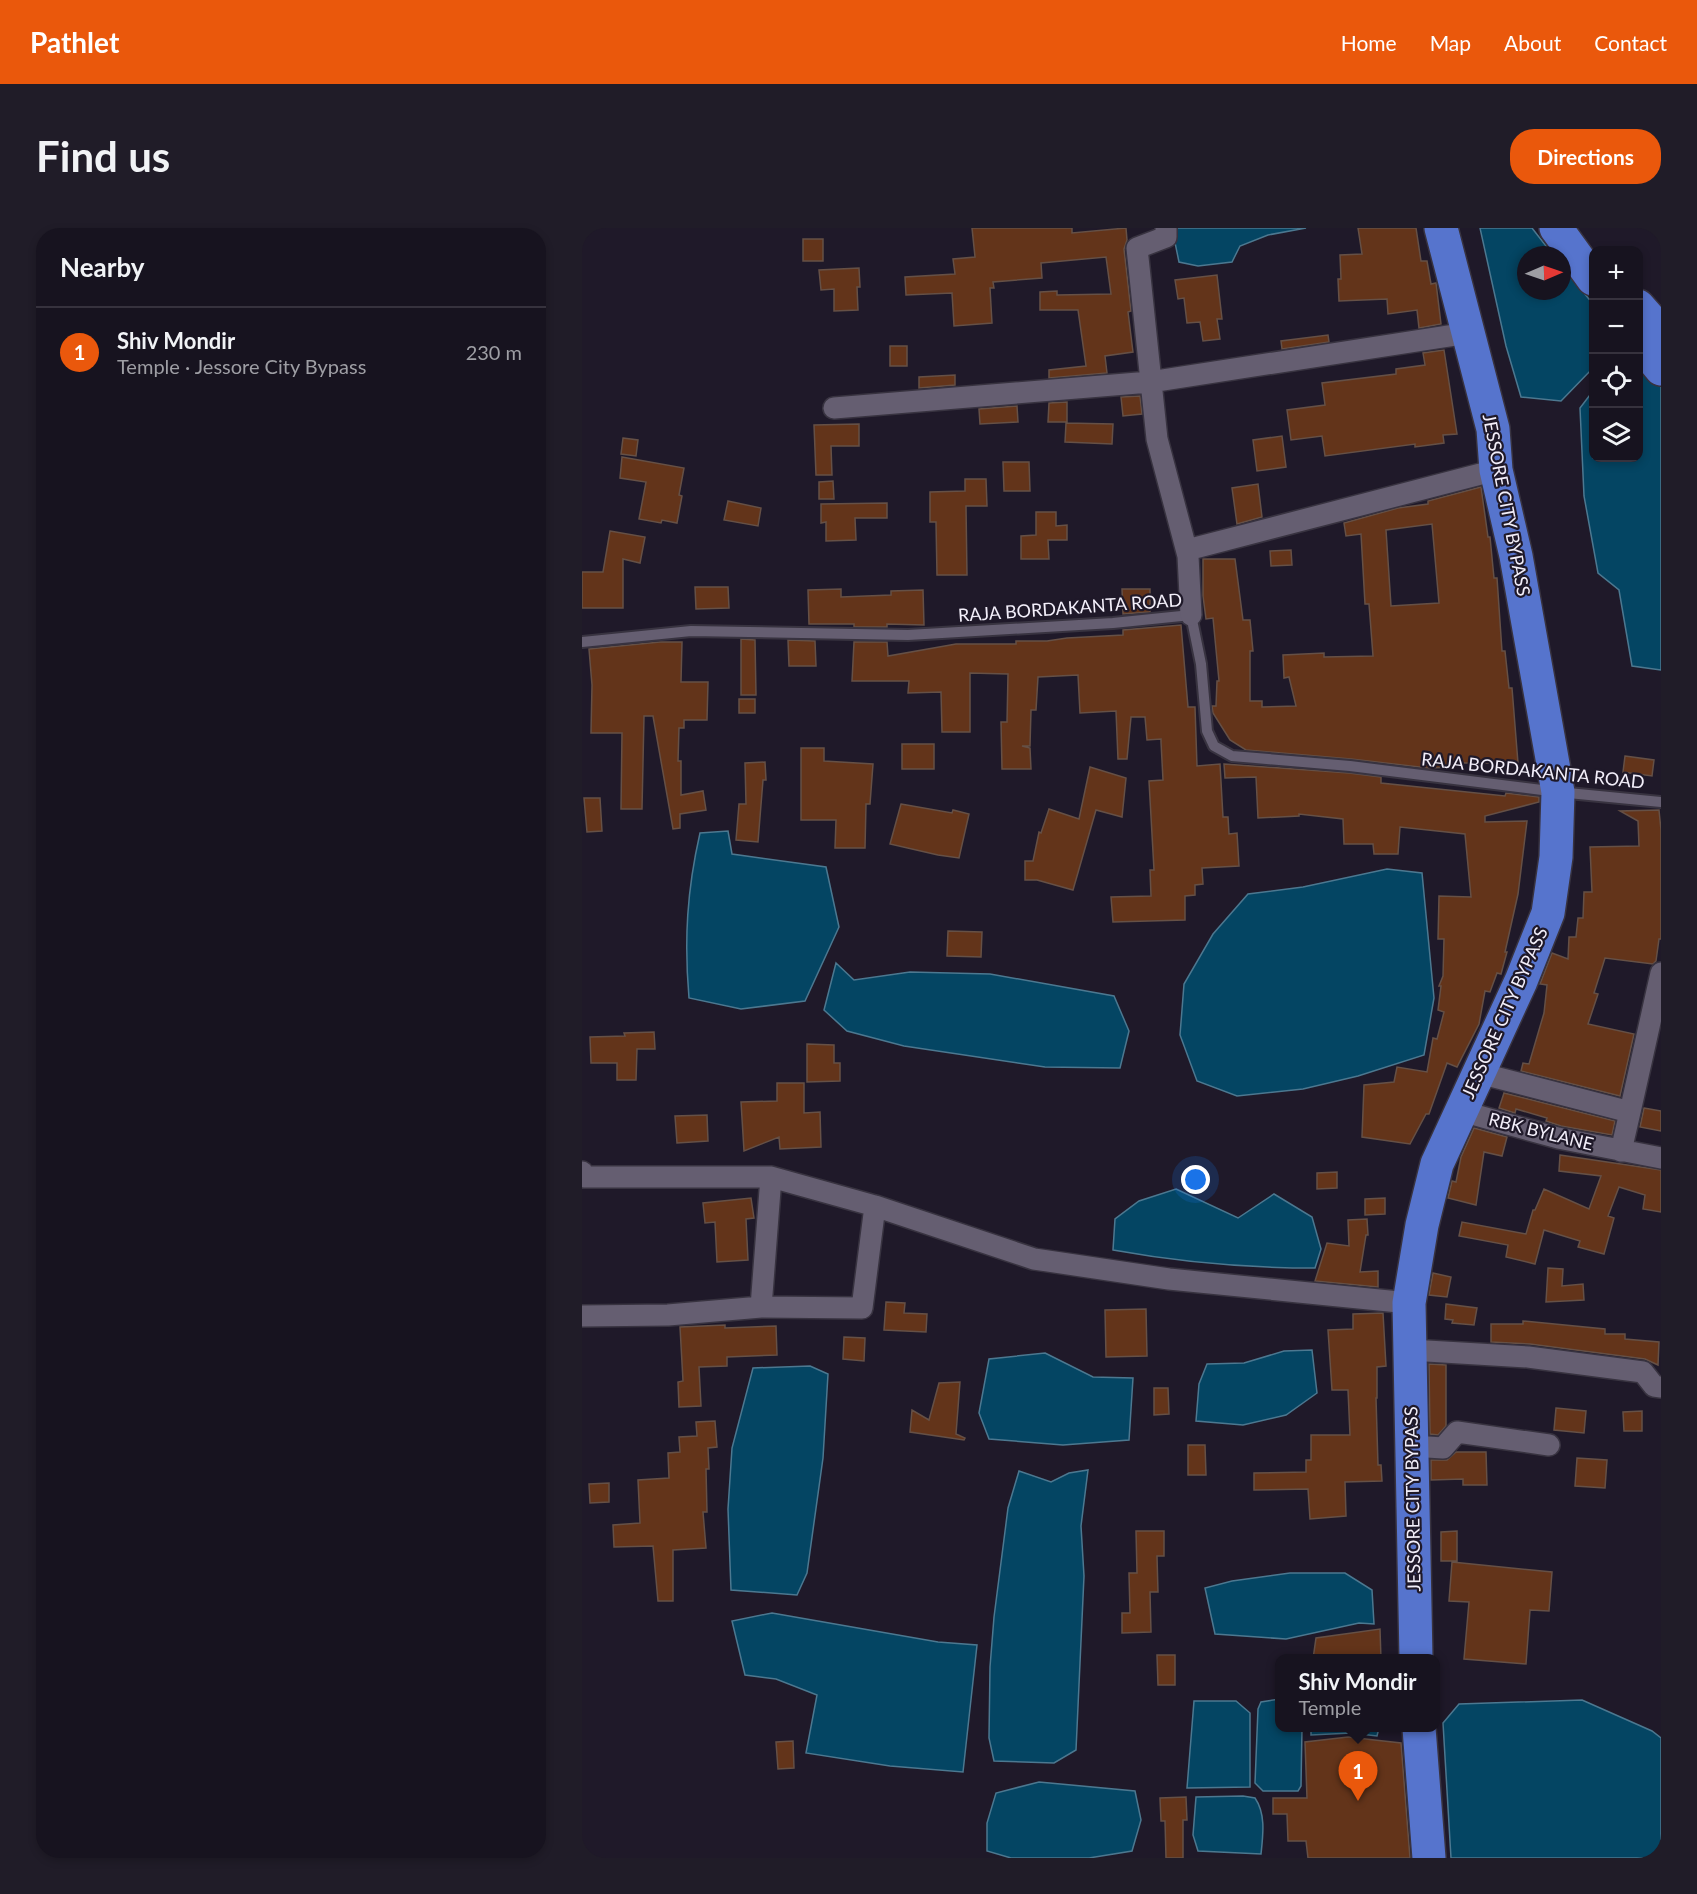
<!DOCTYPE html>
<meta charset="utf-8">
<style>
:root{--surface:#17131f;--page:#201c28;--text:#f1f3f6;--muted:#9e9ea4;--line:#36323d;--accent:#ea580c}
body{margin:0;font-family:Lato,sans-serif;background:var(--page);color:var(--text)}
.controls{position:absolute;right:18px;top:18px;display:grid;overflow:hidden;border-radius:12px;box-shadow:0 3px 9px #0003}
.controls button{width:54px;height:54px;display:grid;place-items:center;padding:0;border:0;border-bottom:2px solid var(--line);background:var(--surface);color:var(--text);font:30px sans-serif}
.compass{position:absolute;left:935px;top:18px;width:54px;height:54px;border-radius:50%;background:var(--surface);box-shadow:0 3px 9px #0003;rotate:88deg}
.you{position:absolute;left:614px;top:952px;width:21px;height:21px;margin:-15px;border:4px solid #fff;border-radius:50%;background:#1a73e8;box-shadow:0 0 0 9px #1a73e833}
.badge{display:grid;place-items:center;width:39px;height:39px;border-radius:50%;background:var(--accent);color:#fff;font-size:20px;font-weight:700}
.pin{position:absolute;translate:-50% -50px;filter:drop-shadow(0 2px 3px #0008)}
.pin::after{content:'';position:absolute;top:32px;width:21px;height:18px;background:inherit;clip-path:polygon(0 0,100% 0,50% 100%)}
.popup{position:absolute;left:693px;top:1426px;width:165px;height:78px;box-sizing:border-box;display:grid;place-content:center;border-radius:12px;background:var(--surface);filter:drop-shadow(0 2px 4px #0005);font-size:20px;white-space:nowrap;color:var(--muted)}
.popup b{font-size:22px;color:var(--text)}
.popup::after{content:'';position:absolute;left:50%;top:100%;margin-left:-12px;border:12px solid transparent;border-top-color:var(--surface)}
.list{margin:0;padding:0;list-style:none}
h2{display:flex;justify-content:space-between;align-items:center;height:78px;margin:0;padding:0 24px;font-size:26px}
h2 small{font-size:20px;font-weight:400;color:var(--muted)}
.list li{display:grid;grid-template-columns:39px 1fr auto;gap:18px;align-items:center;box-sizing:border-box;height:90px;padding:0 24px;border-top:2px solid var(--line)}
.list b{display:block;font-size:22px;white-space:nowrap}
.list p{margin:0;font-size:20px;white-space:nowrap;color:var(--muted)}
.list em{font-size:20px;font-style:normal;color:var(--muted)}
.icon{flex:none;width:33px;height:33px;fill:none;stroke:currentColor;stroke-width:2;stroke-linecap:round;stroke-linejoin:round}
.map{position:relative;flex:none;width:1079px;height:1630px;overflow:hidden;border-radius:24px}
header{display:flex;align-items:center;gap:36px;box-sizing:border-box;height:84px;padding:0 30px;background:var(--accent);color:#fff}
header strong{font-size:28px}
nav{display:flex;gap:33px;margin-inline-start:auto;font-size:21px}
.intro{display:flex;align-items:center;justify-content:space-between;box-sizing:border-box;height:144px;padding:0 36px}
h1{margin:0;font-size:42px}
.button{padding:15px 27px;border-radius:24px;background:var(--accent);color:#fff;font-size:21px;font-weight:700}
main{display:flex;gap:36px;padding:0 36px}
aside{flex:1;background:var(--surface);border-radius:24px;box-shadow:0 3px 9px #0003}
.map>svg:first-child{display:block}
</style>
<header>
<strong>Pathlet</strong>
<nav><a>Home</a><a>Map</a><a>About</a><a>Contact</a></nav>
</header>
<div class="intro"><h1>Find us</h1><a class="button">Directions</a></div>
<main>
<aside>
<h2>Nearby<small></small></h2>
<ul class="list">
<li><span class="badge">1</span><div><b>Shiv Mondir</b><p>Temple · Jessore City Bypass</p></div><em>230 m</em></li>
</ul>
</aside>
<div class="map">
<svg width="1079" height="1630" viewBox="0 0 1079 1630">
<rect width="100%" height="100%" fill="#1f1929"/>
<path fill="#044563" stroke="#4c7890" stroke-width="1.5" d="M 590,0 L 724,0 L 686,7 L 658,18 L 650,34 L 616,38 L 597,34 Z
M 898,0 L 950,0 L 971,27 L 944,27 L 944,63 L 980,63 L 980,38 L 1011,76 L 1011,140 L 979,173 L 939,169 L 924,118 Z
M 1057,129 L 1079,153 L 1079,442 L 1050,438 L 1037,362 L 1016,345 L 1002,268 L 998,180 L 1011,163 L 1011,230 L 1056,230 Z
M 146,603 L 150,626 L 244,639 L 257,699 L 223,773 L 159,781 L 107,770 C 102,712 105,662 118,605 Z
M 805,641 L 840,645 L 852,770 L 842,827 L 776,848 L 721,861 L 655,868 L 615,853 L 598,807 L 602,756 L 631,706 L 666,666 L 721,659 Z
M 254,735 L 272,752 L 328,744 L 408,746 L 532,768 L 547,803 L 538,840 L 463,839 L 322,818 L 265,803 L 242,782 Z
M 594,961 L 656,990 L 692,966 L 730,989 L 739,1021 L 733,1040 C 665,1040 597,1034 531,1022 L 533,991 L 557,973 Z
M 730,1122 L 735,1165 L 704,1187 L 661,1197 L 614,1193 L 617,1156 L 625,1136 L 662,1135 L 702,1123 Z
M 463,1125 L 511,1149 L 551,1150 L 547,1212 L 481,1217 L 407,1211 L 397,1185 L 407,1131 Z
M 228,1138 L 246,1146 L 241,1230 L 225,1345 L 215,1367 L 149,1362 L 146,1281 L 150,1220 L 171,1140 Z
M 506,1242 L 499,1298 L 502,1348 L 494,1522 L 472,1535 L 412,1533 L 407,1510 L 408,1439 L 412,1389 L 426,1280 L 437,1243 L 469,1254 L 487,1245 Z
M 708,1345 L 763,1345 L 790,1362 L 792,1396 L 777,1395 L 704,1411 L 633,1406 L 623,1360 L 650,1353 Z
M 190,1385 L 356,1414 L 395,1417 L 381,1544 L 308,1538 L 224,1525 L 235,1467 L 194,1451 L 163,1447 L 150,1393 Z
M 698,1471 L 698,1500 L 720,1500 L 719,1558 L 716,1563 L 681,1563 L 673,1555 L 676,1481 L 679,1474 Z
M 1000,1472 L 1070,1503 L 1079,1510 L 1079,1630 L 869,1630 L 861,1495 L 877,1476 Z
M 612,1473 L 654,1473 L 668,1485 L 668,1559 L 605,1560 Z
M 729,1500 L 797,1500 L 795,1508 L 769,1505 L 729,1507 Z
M 457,1554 L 553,1563 L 559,1592 L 550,1623 L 507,1630 L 429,1630 L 405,1623 L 405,1595 L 414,1565 Z
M 661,1568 L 673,1570 C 684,1586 681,1607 679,1626 L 616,1623 L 611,1607 L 614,1569 Z"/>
<path fill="#63341a" stroke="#655046" stroke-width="1.5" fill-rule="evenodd" d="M 390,0 L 490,0 L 490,5 L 544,0 L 545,12 L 542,21 L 549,83 L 546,84 L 551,124 L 523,128 L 525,145 L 467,150 L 467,142 L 504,138 L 496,82 L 458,82 L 458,64 L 475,63 L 475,67 L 529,66 L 524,29 L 459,35 L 460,50 L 411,54 L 412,60 L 408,60 L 410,95 L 372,98 L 370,65 L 324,67 L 323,49 L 373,46 L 371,31 L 393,29 Z
M 776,0 L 834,0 L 839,33 L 845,33 L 849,56 L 854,55 L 859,96 L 837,100 L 835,82 L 806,86 L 805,71 L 757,73 L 756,51 L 759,51 L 758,27 L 780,26 Z
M 221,11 L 241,11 L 241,33 L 221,33 Z
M 277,40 L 278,59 L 275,59 L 276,82 L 252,83 L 252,61 L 239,62 L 237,42 Z
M 635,47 L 640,91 L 635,91 L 638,111 L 621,113 L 618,94 L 605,95 L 602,70 L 596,71 L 593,52 Z
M 746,107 L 747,114 L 700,121 L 699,113 Z
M 308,118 L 325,118 L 325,138 L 308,138 Z
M 862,122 L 875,206 L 861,207 L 862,215 L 833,219 L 833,216 L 743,228 L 740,208 L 709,212 L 705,182 L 743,177 L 740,155 L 814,146 L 814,141 L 843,137 L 841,125 Z
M 373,147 L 373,157 L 337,160 L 337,149 Z
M 558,168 L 560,186 L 541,188 L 539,169 Z
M 485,174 L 485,194 L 466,194 L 467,175 Z
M 435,178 L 436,194 L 398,196 L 397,181 Z
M 484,195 L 531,196 L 530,216 L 483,214 Z
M 277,196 L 277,218 L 249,218 L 250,247 L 234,247 L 232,197 Z
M 700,208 L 704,239 L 675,243 L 671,212 Z
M 41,210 L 56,212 L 54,228 L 39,226 Z
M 40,229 L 102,240 L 97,267 L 100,268 L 95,295 L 80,292 L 79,295 L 57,291 L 64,254 L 38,250 Z
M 421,234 L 447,234 L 448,263 L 422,263 Z
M 383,251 L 404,251 L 405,278 L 384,278 L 385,347 L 355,347 L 354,294 L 348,294 L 348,264 L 383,263 Z
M 251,253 L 252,271 L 237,271 L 237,254 Z
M 676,256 L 680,289 L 655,296 L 650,260 Z
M 899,259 L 906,309 L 908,309 L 912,350 L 915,350 L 920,423 L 923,423 L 927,460 L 930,460 L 936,535 L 872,535 L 872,539 L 846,540 L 769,531 L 664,522 L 648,512 L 631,485 L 630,478 L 634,478 L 635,453 L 637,453 L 631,390 L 624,391 L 621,368 L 621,331 L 653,331 L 661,392 L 668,392 L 671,423 L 668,423 L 668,473 L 680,473 L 680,479 L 714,478 L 707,449 L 702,450 L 701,427 L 742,425 L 742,429 L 791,428 L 787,376 L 783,376 L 779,306 L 764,308 L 762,295 L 816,280 L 846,276 L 846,273 ZM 850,296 L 857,375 L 809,378 L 804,302 Z
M 146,273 L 179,280 L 176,298 L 142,292 Z
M 305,275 L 305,290 L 273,290 L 274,312 L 244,313 L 244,294 L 239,295 L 239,276 Z
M 454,284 L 474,284 L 474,298 L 485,297 L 485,312 L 466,312 L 467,331 L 439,331 L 439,308 L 454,307 Z
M 28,303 L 63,309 L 58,335 L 41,331 L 41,380 L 0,380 L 0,344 L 21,344 Z
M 709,322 L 710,337 L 689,338 L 688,323 Z
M 113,359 L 146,359 L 147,380 L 114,381 Z
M 259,361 L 259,369 L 309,367 L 309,363 L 341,362 L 342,397 L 305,396 L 305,399 L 272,399 L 272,396 L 227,396 L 226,362 Z
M 540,361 L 568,361 L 568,384 L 541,386 Z
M 599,397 L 606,479 L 613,479 L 615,538 L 638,536 L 641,589 L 646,589 L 647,606 L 655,605 L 657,638 L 620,640 L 621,656 L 613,657 L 613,667 L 603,668 L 603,692 L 531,694 L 529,669 L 569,668 L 568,642 L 572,642 L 567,553 L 581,552 L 579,514 L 579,511 L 565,512 L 563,489 L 549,489 L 545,531 L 536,531 L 534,483 L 498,485 L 496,447 L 456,449 L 454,482 L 449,482 L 448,518 L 440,518 L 448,520 L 449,541 L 420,541 L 419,494 L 425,494 L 426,446 L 388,445 L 388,504 L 360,504 L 359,464 L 326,465 L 327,453 L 270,453 L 272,414 L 305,414 L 306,428 L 374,416 L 434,416 L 434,413 L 465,413 L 485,410 L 541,407 L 541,402 Z
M 159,411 L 173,412 L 174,467 L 159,467 Z
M 206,412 L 233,413 L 234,438 L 207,438 Z
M 78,414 L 100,414 L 99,454 L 126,454 L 125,492 L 102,492 L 102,500 L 97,500 L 96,533 L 99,533 L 99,567 L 121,563 L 124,582 L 98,586 L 98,600 L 91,601 L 71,488 L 62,488 L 60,581 L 39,581 L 40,505 L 9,505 L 10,457 L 7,421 Z
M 157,471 L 173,471 L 173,485 L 157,485 Z
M 320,516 L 352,516 L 352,541 L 320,541 Z
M 219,520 L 242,520 L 242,533 L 291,536 L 288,576 L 284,576 L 283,620 L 253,620 L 254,592 L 219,592 Z
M 1043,528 L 1072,532 L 1070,548 L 1041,544 Z
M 183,534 L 184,552 L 181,552 L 176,614 L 154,612 L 157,576 L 164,576 L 163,535 Z
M 642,536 L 767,545 L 799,549 L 799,555 L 923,568 L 924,565 L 957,569 L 957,574 L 903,588 L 903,594 L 945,593 L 936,666 L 923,724 L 925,724 L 919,746 L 915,745 L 908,764 L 903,763 L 897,796 L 875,839 L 865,835 L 847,886 L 844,886 L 828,916 L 780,909 L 782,857 L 812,854 L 815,839 L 845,844 L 851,810 L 855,811 L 862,784 L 856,782 L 859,758 L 857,758 L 861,748 L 862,711 L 856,711 L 857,668 L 889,669 L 883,606 L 818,599 L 816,626 L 792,626 L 791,616 L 762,616 L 761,591 L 717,586 L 717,588 L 676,590 L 674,549 L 643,550 Z
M 508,539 L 544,550 L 540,589 L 514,582 L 491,662 L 455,652 L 443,652 L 443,633 L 451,633 L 457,604 L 459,605 L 467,581 L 497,591 Z
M 2,570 L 18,570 L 20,603 L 5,604 Z
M 319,576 L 370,585 L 371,582 L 387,586 L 377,630 L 356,627 L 308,616 Z
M 1077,582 L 1079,602 L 1079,711 L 1077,711 L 1074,733 L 1071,736 L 1023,730 L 1012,765 L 1016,766 L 1006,796 L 1052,806 L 1038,868 L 939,843 L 941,835 L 947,836 L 962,785 L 965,757 L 958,756 L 970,725 L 986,731 L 987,709 L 994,709 L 996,690 L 1001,690 L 1002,664 L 1010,664 L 1008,619 L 1057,618 L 1056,593 L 1038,583 Z
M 366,703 L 400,704 L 399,729 L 365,728 Z
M 72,804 L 73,821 L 55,821 L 54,852 L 35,852 L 35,835 L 9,835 L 8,809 L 43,808 L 42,805 Z
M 225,816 L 252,817 L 252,835 L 258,835 L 258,853 L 225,854 Z
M 195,855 L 222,855 L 222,885 L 238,884 L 239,919 L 198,921 L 197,909 L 162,923 L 159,874 L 195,873 Z
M 922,865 L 1033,893 L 1030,907 L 979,898 L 964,893 L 965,890 L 934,881 L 933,885 L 917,880 Z
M 1062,880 L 1079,883 L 1079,903 L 1058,899 Z
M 125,887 L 126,913 L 95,915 L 93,888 Z
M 892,900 L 925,909 L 920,928 L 902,924 L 894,977 L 866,970 L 870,953 L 874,954 L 879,929 Z
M 978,927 L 1079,942 L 1079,984 L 1061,981 L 1063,967 L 1037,959 L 1026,988 L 1032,990 L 1022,1026 L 996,1019 L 998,1013 L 962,1002 L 953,1036 L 924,1029 L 926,1017 L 877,1008 L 880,994 L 944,1006 L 951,982 L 953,982 L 962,961 L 1007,981 L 1019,948 L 977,943 Z
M 755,944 L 755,960 L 735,961 L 735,945 Z
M 169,970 L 172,990 L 164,991 L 166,1032 L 135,1034 L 133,994 L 123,995 L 121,975 Z
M 803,970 L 803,986 L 783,987 L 783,971 Z
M 785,991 L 786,1007 L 784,1007 L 778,1044 L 796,1043 L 796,1059 L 733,1053 L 745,1015 L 767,1018 L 766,992 Z
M 966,1040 L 981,1041 L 980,1058 L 1001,1056 L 1002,1072 L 964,1074 Z
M 851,1045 L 869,1049 L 865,1069 L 847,1067 Z
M 304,1074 L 323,1075 L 322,1085 L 345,1086 L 344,1104 L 302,1102 Z
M 864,1076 L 895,1080 L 892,1097 L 870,1095 L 871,1092 L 863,1091 Z
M 564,1081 L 565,1128 L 524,1129 L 523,1082 Z
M 801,1085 L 804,1138 L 795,1139 L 795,1170 L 794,1170 L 796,1237 L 799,1237 L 800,1253 L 763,1254 L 764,1288 L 728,1291 L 726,1261 L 672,1262 L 672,1245 L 724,1244 L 724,1232 L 729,1232 L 729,1207 L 768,1207 L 766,1162 L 750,1162 L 746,1102 L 771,1101 L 771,1086 Z
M 941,1093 L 1023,1101 L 1023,1106 L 1043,1106 L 1043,1111 L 1077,1114 L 1076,1137 L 1063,1131 L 948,1116 L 909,1114 L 909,1096 L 941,1096 Z
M 143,1097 L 143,1100 L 194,1098 L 195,1127 L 145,1129 L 145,1138 L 117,1139 L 119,1178 L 97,1179 L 96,1154 L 101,1153 L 98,1099 Z
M 262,1109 L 283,1110 L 282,1133 L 261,1131 Z
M 847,1136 L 864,1137 L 864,1198 L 856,1207 L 848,1206 Z
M 378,1154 L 374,1206 L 383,1210 L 382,1212 L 328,1204 L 330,1182 L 347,1192 L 357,1155 Z
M 572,1160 L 586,1160 L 587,1186 L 572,1187 Z
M 974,1180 L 1004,1183 L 1002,1205 L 972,1202 Z
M 1060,1183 L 1060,1203 L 1042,1203 L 1041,1184 Z
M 133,1193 L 135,1219 L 126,1220 L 127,1241 L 124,1241 L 125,1284 L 121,1284 L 124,1320 L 91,1322 L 91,1373 L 76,1373 L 71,1318 L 32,1319 L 31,1297 L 58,1295 L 56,1252 L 87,1250 L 86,1225 L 98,1224 L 97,1209 L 115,1208 L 114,1194 Z
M 606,1217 L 623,1217 L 624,1247 L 606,1247 Z
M 874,1224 L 904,1224 L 905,1257 L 881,1257 L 881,1251 L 849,1252 L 849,1232 L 865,1232 Z
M 995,1230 L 1025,1232 L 1023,1260 L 993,1258 Z
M 27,1255 L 27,1274 L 8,1275 L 7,1256 Z
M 554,1303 L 582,1303 L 582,1328 L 575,1328 L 576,1364 L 568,1364 L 569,1404 L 540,1405 L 540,1385 L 548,1385 L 547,1345 L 555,1345 Z
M 875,1303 L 875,1333 L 859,1333 L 859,1304 Z
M 870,1334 L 970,1344 L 967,1383 L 948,1382 L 944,1436 L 882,1431 L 887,1374 L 867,1373 Z
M 798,1401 L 799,1431 L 731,1431 L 734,1410 Z
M 575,1427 L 593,1427 L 593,1457 L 576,1457 Z
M 766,1509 L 819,1515 L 828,1630 L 726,1630 L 724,1613 L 706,1613 L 705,1586 L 691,1586 L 691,1570 L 725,1570 L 723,1514 Z
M 211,1513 L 212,1540 L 196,1541 L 194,1514 Z
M 604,1569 L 605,1592 L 601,1592 L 601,1630 L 584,1630 L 583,1593 L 579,1593 L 578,1570 Z"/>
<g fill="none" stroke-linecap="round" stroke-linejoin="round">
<defs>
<path id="service" d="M 0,414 L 109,403 L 326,407 L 531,395 L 609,387 L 619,436 L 625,503 L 632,518 L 650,528 L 768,538 L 976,564 L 1079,574"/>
<path id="minor" d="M 584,0 L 584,9 L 555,20 L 575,211 L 606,328 L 609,387
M 252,180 L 568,154 L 886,105
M 605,322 L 914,242
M 897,845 L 1048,884 L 1079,745
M 879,883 L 976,910 L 1079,930
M 1039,923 L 1048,884
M 0,944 L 2,949 L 189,949
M 179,1079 L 280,1080 L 293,978
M 0,1088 L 86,1087 L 179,1079 L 189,949 L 293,978 L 452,1031 L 587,1051 L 827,1075
M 828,1122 L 946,1129 L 1061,1144 L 1072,1158 L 1079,1159
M 830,1218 L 861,1220 L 875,1204 L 967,1217"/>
<path id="trunk" d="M 974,0 L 1011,51
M 1056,78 L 1079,104
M 1056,113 L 1079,141
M 834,1430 L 827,1075 L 840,997 L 855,936 L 939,753 L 966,685 L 974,629 L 976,564 L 934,328 L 914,242 L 911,201 L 859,0
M 837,1500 L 847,1630"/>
</defs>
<use href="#service" stroke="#383340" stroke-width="14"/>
<use href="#minor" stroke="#383340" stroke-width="24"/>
<use href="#trunk" stroke="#383340" stroke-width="36"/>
<use href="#service" stroke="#655e71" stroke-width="10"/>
<use href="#minor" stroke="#655e71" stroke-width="21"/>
<use href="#trunk" stroke="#5674cd" stroke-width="33"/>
</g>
<g text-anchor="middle" stroke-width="4.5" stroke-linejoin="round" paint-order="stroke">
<g font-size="18" fill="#f3effa" stroke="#1f1929">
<text transform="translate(924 277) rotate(79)" y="6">JESSORE CITY BYPASS</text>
<text transform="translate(488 380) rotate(-4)" y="6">RAJA BORDAKANTA ROAD</text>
<text transform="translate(951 543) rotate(6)" y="6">RAJA BORDAKANTA ROAD</text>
<text transform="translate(923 785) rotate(-66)" y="6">JESSORE CITY BYPASS</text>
<text transform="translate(959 904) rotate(14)" y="6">RBK BYLANE</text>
<text transform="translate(831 1271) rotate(-91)" y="6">JESSORE CITY BYPASS</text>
</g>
</g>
</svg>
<div class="controls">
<button>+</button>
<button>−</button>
<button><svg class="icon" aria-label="locate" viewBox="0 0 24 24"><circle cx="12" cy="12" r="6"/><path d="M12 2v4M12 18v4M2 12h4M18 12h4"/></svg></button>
<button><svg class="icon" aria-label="layers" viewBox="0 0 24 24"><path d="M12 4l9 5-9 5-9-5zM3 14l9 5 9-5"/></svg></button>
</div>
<svg class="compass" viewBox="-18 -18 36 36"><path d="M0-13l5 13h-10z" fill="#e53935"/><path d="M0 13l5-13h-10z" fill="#9e9ea4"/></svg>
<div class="you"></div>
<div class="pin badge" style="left:776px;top:1573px">1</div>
<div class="popup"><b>Shiv Mondir</b>Temple</div>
</div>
</main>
